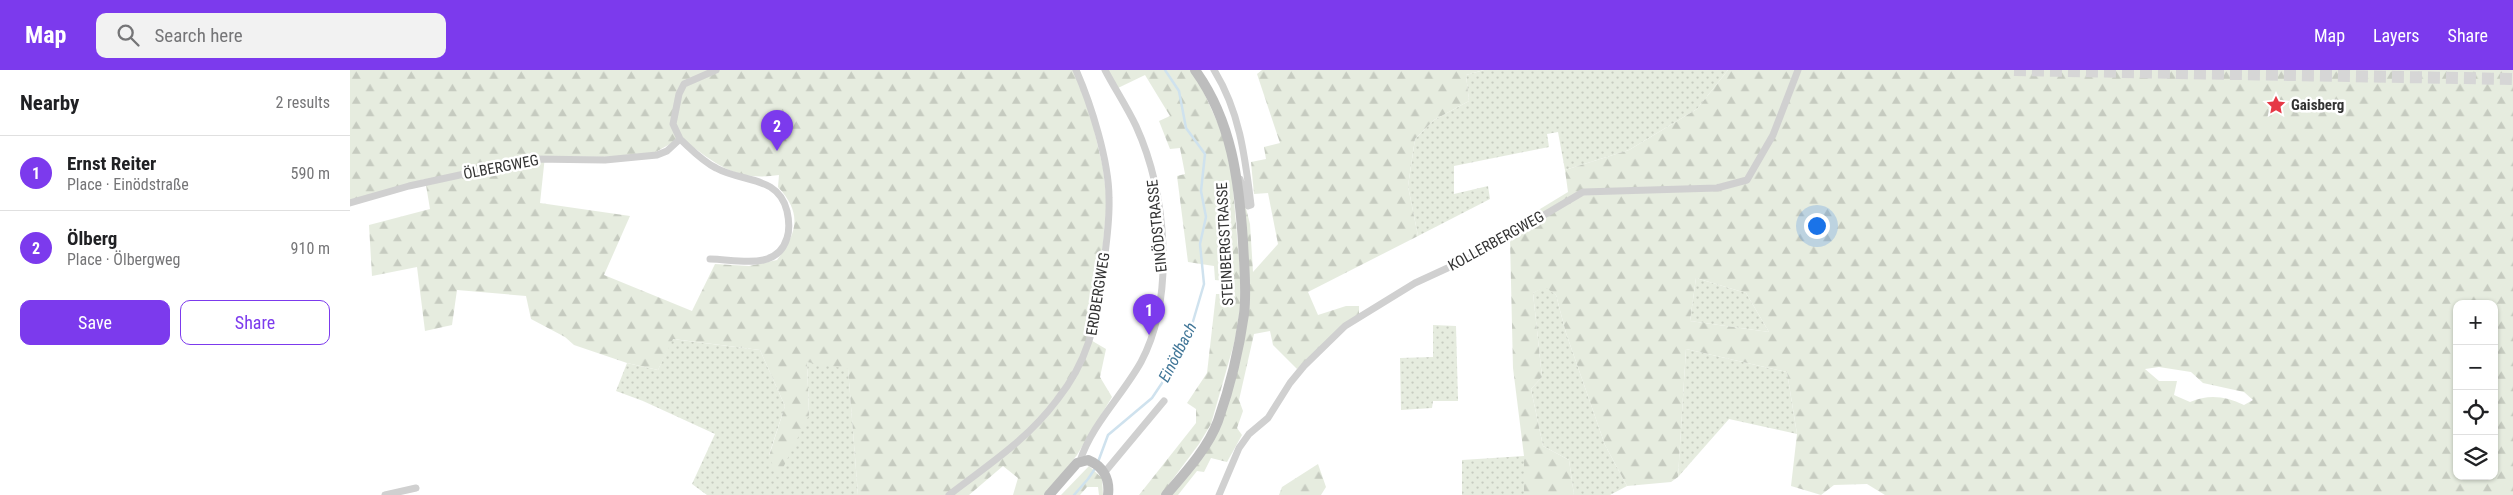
<!DOCTYPE html>
<meta charset="utf-8">
<style>
:root{--surface:#fff;--page:#f2f2f2;--text:#202124;--muted:#757577;--line:#e0e0e0;--accent:#7c3aed}
body{margin:0;font-family:"Roboto Condensed",sans-serif;background:var(--page);color:var(--text)}
.controls{position:absolute;right:15px;bottom:15px;display:grid;overflow:hidden;border-radius:10px;box-shadow:0 1px 4px #0004}
.controls button{width:45px;height:45px;display:grid;place-items:center;padding:0;border:0;border-bottom:1px solid var(--line);background:var(--surface);color:var(--text);font:25px sans-serif}
.you{position:absolute;left:1466px;top:155px;width:18px;height:18px;margin:-12px;border:4px solid #fff;border-radius:50%;background:#1a73e8;box-shadow:0 0 0 8px #1a73e833}
.badge{display:grid;place-items:center;width:32px;height:32px;border-radius:50%;background:var(--accent);color:#fff;font-size:16px;font-weight:700}
.pin{position:absolute;translate:-50% -41px;filter:drop-shadow(0 1px 2px #0008)}
.pin::after{content:'';position:absolute;top:26px;width:18px;height:15px;background:inherit;clip-path:polygon(0 0,100% 0,50% 100%)}
.list{margin:0;padding:0;list-style:none}
h2{display:flex;justify-content:space-between;align-items:center;height:65px;margin:0;padding:0 20px;font-size:21px}
h2 small{font-size:16px;font-weight:400;color:var(--muted)}
.list li{display:grid;grid-template-columns:32px 1fr auto;gap:15px;align-items:center;box-sizing:border-box;height:75px;padding:0 20px;border-top:1px solid var(--line)}
.list b{display:block;font-size:19px;white-space:nowrap}
.list p{margin:0;font-size:16px;white-space:nowrap;color:var(--muted)}
.list em{font-size:16px;font-style:normal;color:var(--muted)}
.actions{display:flex;gap:10px;padding:15px 20px}
.actions a{flex:1;padding:11px 0;border:1px solid var(--accent);border-radius:10px;text-align:center;font-size:18px;color:var(--accent)}
.actions .main{background:var(--accent);color:#fff}
.icon{flex:none;width:28px;height:28px;fill:none;stroke:currentColor;stroke-width:2;stroke-linecap:round;stroke-linejoin:round}
.map{position:relative;flex:none;width:2163px;height:425px;overflow:hidden}
header{display:flex;align-items:center;gap:30px;box-sizing:border-box;height:70px;padding:0 25px;background:var(--accent);color:#fff}
header strong{font-size:24px}
nav{display:flex;gap:28px;margin-inline-start:auto;font-size:18px}
.search{width:350px;height:45px;background:var(--page);display:flex;align-items:center;gap:12px;box-sizing:border-box;padding:0 18px;border-radius:10px;color:var(--muted);font-size:19px}
main{display:flex}
aside{flex:1;background:var(--surface)}
.map>svg:first-child{display:block}
</style>
<header>
<strong>Map</strong>
<div class="search"><svg class="icon" aria-label="search" viewBox="0 0 24 24"><circle cx="10" cy="10" r="6"/><path d="M15 15l6 6"/></svg>Search here</div>
<nav><a>Map</a><a>Layers</a><a>Share</a></nav>
</header>
<main>
<aside>
<h2>Nearby<small>2 results</small></h2>
<ul class="list">
<li><span class="badge">1</span><div><b>Ernst Reiter</b><p>Place · Einödstraße</p></div><em>590 m</em></li>
<li><span class="badge">2</span><div><b>Ölberg</b><p>Place · Ölbergweg</p></div><em>910 m</em></li>
</ul>
<div class="actions"><a class="main">Save</a><a>Share</a></div>
</aside>
<div class="map">
<svg width="2163" height="425" viewBox="0 0 2163 425">
<defs>
<pattern id="green-dots" width="8" height="8" patternUnits="userSpaceOnUse" patternTransform="scale(1.25)"><rect width="8" height="8" fill="#e6ecdf"/><path d="M2 2h.1M6 6h.1" fill="none" stroke="#c6cbc0" stroke-width="1.8" stroke-linecap="round"/></pattern>
<pattern id="forest-firs" width="22" height="20" patternUnits="userSpaceOnUse" patternTransform="scale(1.25)"><rect width="22" height="20" fill="#e6ecdf"/><path d="M5 1l3.5 6h-7zM16 11l3.5 6h-7z" fill="#c6cbc0"/></pattern>
</defs>
<rect width="100%" height="100%" fill="#fff"/>
<path fill="url(#green-dots)" d="M 1134,0 L 1378,0 L 1347,39 L 1279,80 L 1215,100 L 1208,62 L 1197,64 L 1199,77 L 1104,96 L 1104,124 L 1138,116 L 1140,129 L 1068,166 L 1058,116 L 1065,69 L 1084,50 L 1119,31 L 1116,5 Z
M 1346,208 L 1396,223 L 1419,262 L 1340,251 Z
M 1195,216 L 1206,225 L 1216,263 L 1255,375 L 1277,416 L 1260,425 L 1224,425 L 1219,390 L 1193,376 L 1181,319 L 1192,307 L 1183,223 Z
M 1083,255 L 1106,256 L 1108,331 L 1083,331 L 1082,338 L 1051,340 L 1050,288 L 1083,287 Z
M 322,269 L 410,280 L 435,336 L 419,385 L 459,345 L 457,291 L 498,298 L 508,425 L 357,425 L 342,414 L 365,364 L 293,331 L 266,321 L 277,293 L 308,300 Z
M 1336,279 L 1437,302 L 1447,364 L 1379,349 L 1328,407 Z
M 1174,386 L 1174,425 L 1112,425 L 1112,390 Z"/>
<path fill="url(#forest-firs)" fill-rule="evenodd" d="M 0,0 L 724,0 L 740,42 L 753,98 L 757,131 L 751,195 L 739,269 L 756,279 L 750,307 L 762,327 L 727,385 L 695,425 L 663,425 L 668,408 L 653,396 L 619,425 L 508,425 L 498,299 L 457,292 L 459,345 L 428,408 L 419,386 L 435,336 L 410,280 L 323,269 L 308,300 L 277,293 L 224,275 L 215,267 L 181,249 L 176,226 L 107,220 L 102,255 L 75,261 L 67,197 L 22,206 L 19,155 L 80,139 L 75,109 L 0,131 ZM 331,68 C 365,93 384,112 429,105 L 428,117 C 453,144 447,163 427,190 L 399,196 L 365,194 L 342,241 L 254,205 L 280,146 L 190,133 L 195,86 L 253,87 L 302,84 Z
M 757,0 L 840,0 L 850,14 L 874,67 L 882,106 L 891,213 L 890,239 L 885,270 L 861,354 L 849,374 L 811,425 L 789,425 L 846,353 L 846,339 L 837,333 L 857,303 L 866,224 L 874,224 L 874,211 L 865,210 L 864,196 L 838,192 L 827,106 L 835,104 L 830,78 L 820,79 L 809,51 L 820,46 L 795,5 L 768,18 Z
M 912,0 L 1134,0 L 1116,5 L 1119,31 L 1084,50 L 1065,69 L 1058,116 L 1068,166 L 958,222 L 968,245 L 996,236 L 1009,236 L 1009,245 L 997,252 L 947,299 L 923,275 L 920,261 L 904,264 L 889,330 L 893,341 L 887,358 L 892,365 L 877,392 L 861,388 L 854,402 L 847,401 L 828,425 L 821,425 L 861,371 L 894,268 L 892,123 L 900,154 L 903,202 L 928,174 L 918,123 L 904,124 L 901,92 L 916,89 L 914,77 L 930,73 L 907,4 Z
M 1378,0 L 2163,0 L 2163,425 L 1535,425 L 1517,414 L 1484,415 L 1471,425 L 1441,416 L 1447,364 L 1437,302 L 1336,279 L 1328,407 L 1321,412 L 1277,416 L 1255,375 L 1216,263 L 1206,225 L 1195,217 L 1183,223 L 1192,307 L 1181,319 L 1193,376 L 1219,390 L 1224,425 L 1174,425 L 1174,386 L 1163,298 L 1160,169 L 1154,161 L 1218,122 L 1215,100 L 1279,80 L 1347,39 ZM 1346,208 L 1396,223 L 1419,262 L 1340,251 ZM 2107,234 L 2144,234 L 2144,406 L 2107,406 ZM 1809,297 L 1841,302 L 1853,313 L 1894,322 L 1903,330 L 1894,335 C 1875,326 1859,324 1840,332 L 1824,325 L 1827,311 L 1809,311 L 1795,299 Z
M 968,394 L 976,417 L 971,425 L 929,425 L 932,417 Z
M 739,396 L 752,408 L 753,425 L 749,425 L 748,417 L 737,417 L 730,425 L 711,425 Z"/>
<g fill="none" stroke-linecap="round" stroke-linejoin="round">
<path stroke="#cfe2ee" stroke-width="2.5" d="M 748,392 L 758,365 L 802,328 L 812,313 L 822,287 L 839,265 L 854,214 L 850,174 L 856,147 L 851,121 L 855,84 L 836,58 L 829,21 L 815,0
M 724,425 L 738,409 L 746,397"/>
<path stroke="#d6d6d6" stroke-width="12" stroke-dasharray="12 6" stroke-linecap="butt" d="M 1664,0 L 2163,9"/>
<path stroke="#d0d0d0" stroke-width="7" d="M 864,0 C 890,42 895,87 901,135 L 898,136 L 890,109
M 330,69 L 323,54 L 329,24 L 334,14 L 366,0
M 0,133 L 59,116 L 184,89 L 255,90 L 307,85 L 317,81 L 330,69 C 342,80 352,91 366,98 C 393,113 428,105 437,141 C 439,150 440,159 437,168 C 427,202 386,189 360,189
M 730,391 C 742,354 772,326 791,292 C 826,226 816,122 786,56 C 777,37 765,19 755,0
M 754,403 L 814,331
M 35,425 L 66,418
M 599,425 C 638,395 677,370 707,330 C 738,291 745,256 752,208 C 755,181 760,155 759,128 C 759,91 741,34 726,0
M 869,425 L 889,378 L 899,364 L 918,348 L 940,313 L 954,296 L 995,256 L 1065,213 L 1130,183 L 1233,122 L 1367,118 L 1397,110 L 1423,65 L 1448,0"/>
<path stroke="#bdbdbd" stroke-width="10" d="M 699,425 L 727,393 L 738,390 C 753,396 760,409 758,425
M 816,425 C 835,403 858,378 868,351 C 880,317 889,280 894,244 C 897,221 894,196 893,172 C 889,111 882,51 845,0"/>
</g>
<defs>
<symbol id="sight-bare" viewBox="-9 -9 18 18"><path d="M0-6L1.8-2.2L6-1.7L2.9 1.2L3.7 5.4L0 3.3L-3.7 5.4L-2.9 1.2L-6-1.7L-1.8-2.2Z" fill="#e63946" stroke="#fff" stroke-width="2.5" paint-order="stroke"/></symbol>
</defs>
<g fill-rule="evenodd">
<use href="#sight-bare" x="1912" y="21" width="28" height="28"/>
</g>
<g text-anchor="middle" stroke-width="5" stroke-linejoin="round" paint-order="stroke">
<g font-size="15" font-weight="bold" fill="#333" stroke="#fff" text-anchor="start">
<text x="1941" y="40">Gaisberg</text>
</g>
<g font-size="15" fill="#333" stroke="#fff">
<text transform="translate(151 97) rotate(-11)" y="5">ÖLBERGWEG</text>
<text transform="translate(807 156) rotate(-96)" y="5">EINÖDSTRASSE</text>
<text transform="translate(1146 171) rotate(-29)" y="5">KOLLERBERGWEG</text>
<text transform="translate(875 174) rotate(-93)" y="5">STEINBERGSTRASSE</text>
<text transform="translate(748 224) rotate(-81)" y="5">ERDBERGWEG</text>
</g>
<g font-size="16" font-style="italic" fill="#3f7597" stroke="#fff">
<text transform="translate(827 282) rotate(-63)" y="6">Einödbach</text>
</g>
</g>
</svg>
<div class="controls">
<button>+</button>
<button>−</button>
<button><svg class="icon" aria-label="locate" viewBox="0 0 24 24"><circle cx="12" cy="12" r="6"/><path d="M12 2v4M12 18v4M2 12h4M18 12h4"/></svg></button>
<button><svg class="icon" aria-label="layers" viewBox="0 0 24 24"><path d="M12 4l9 5-9 5-9-5zM3 14l9 5 9-5"/></svg></button>
</div>
<div class="you"></div>
<div class="pin badge" style="left:799px;top:265px">1</div>
<div class="pin badge" style="left:427px;top:81px">2</div>
</div>
</main>
